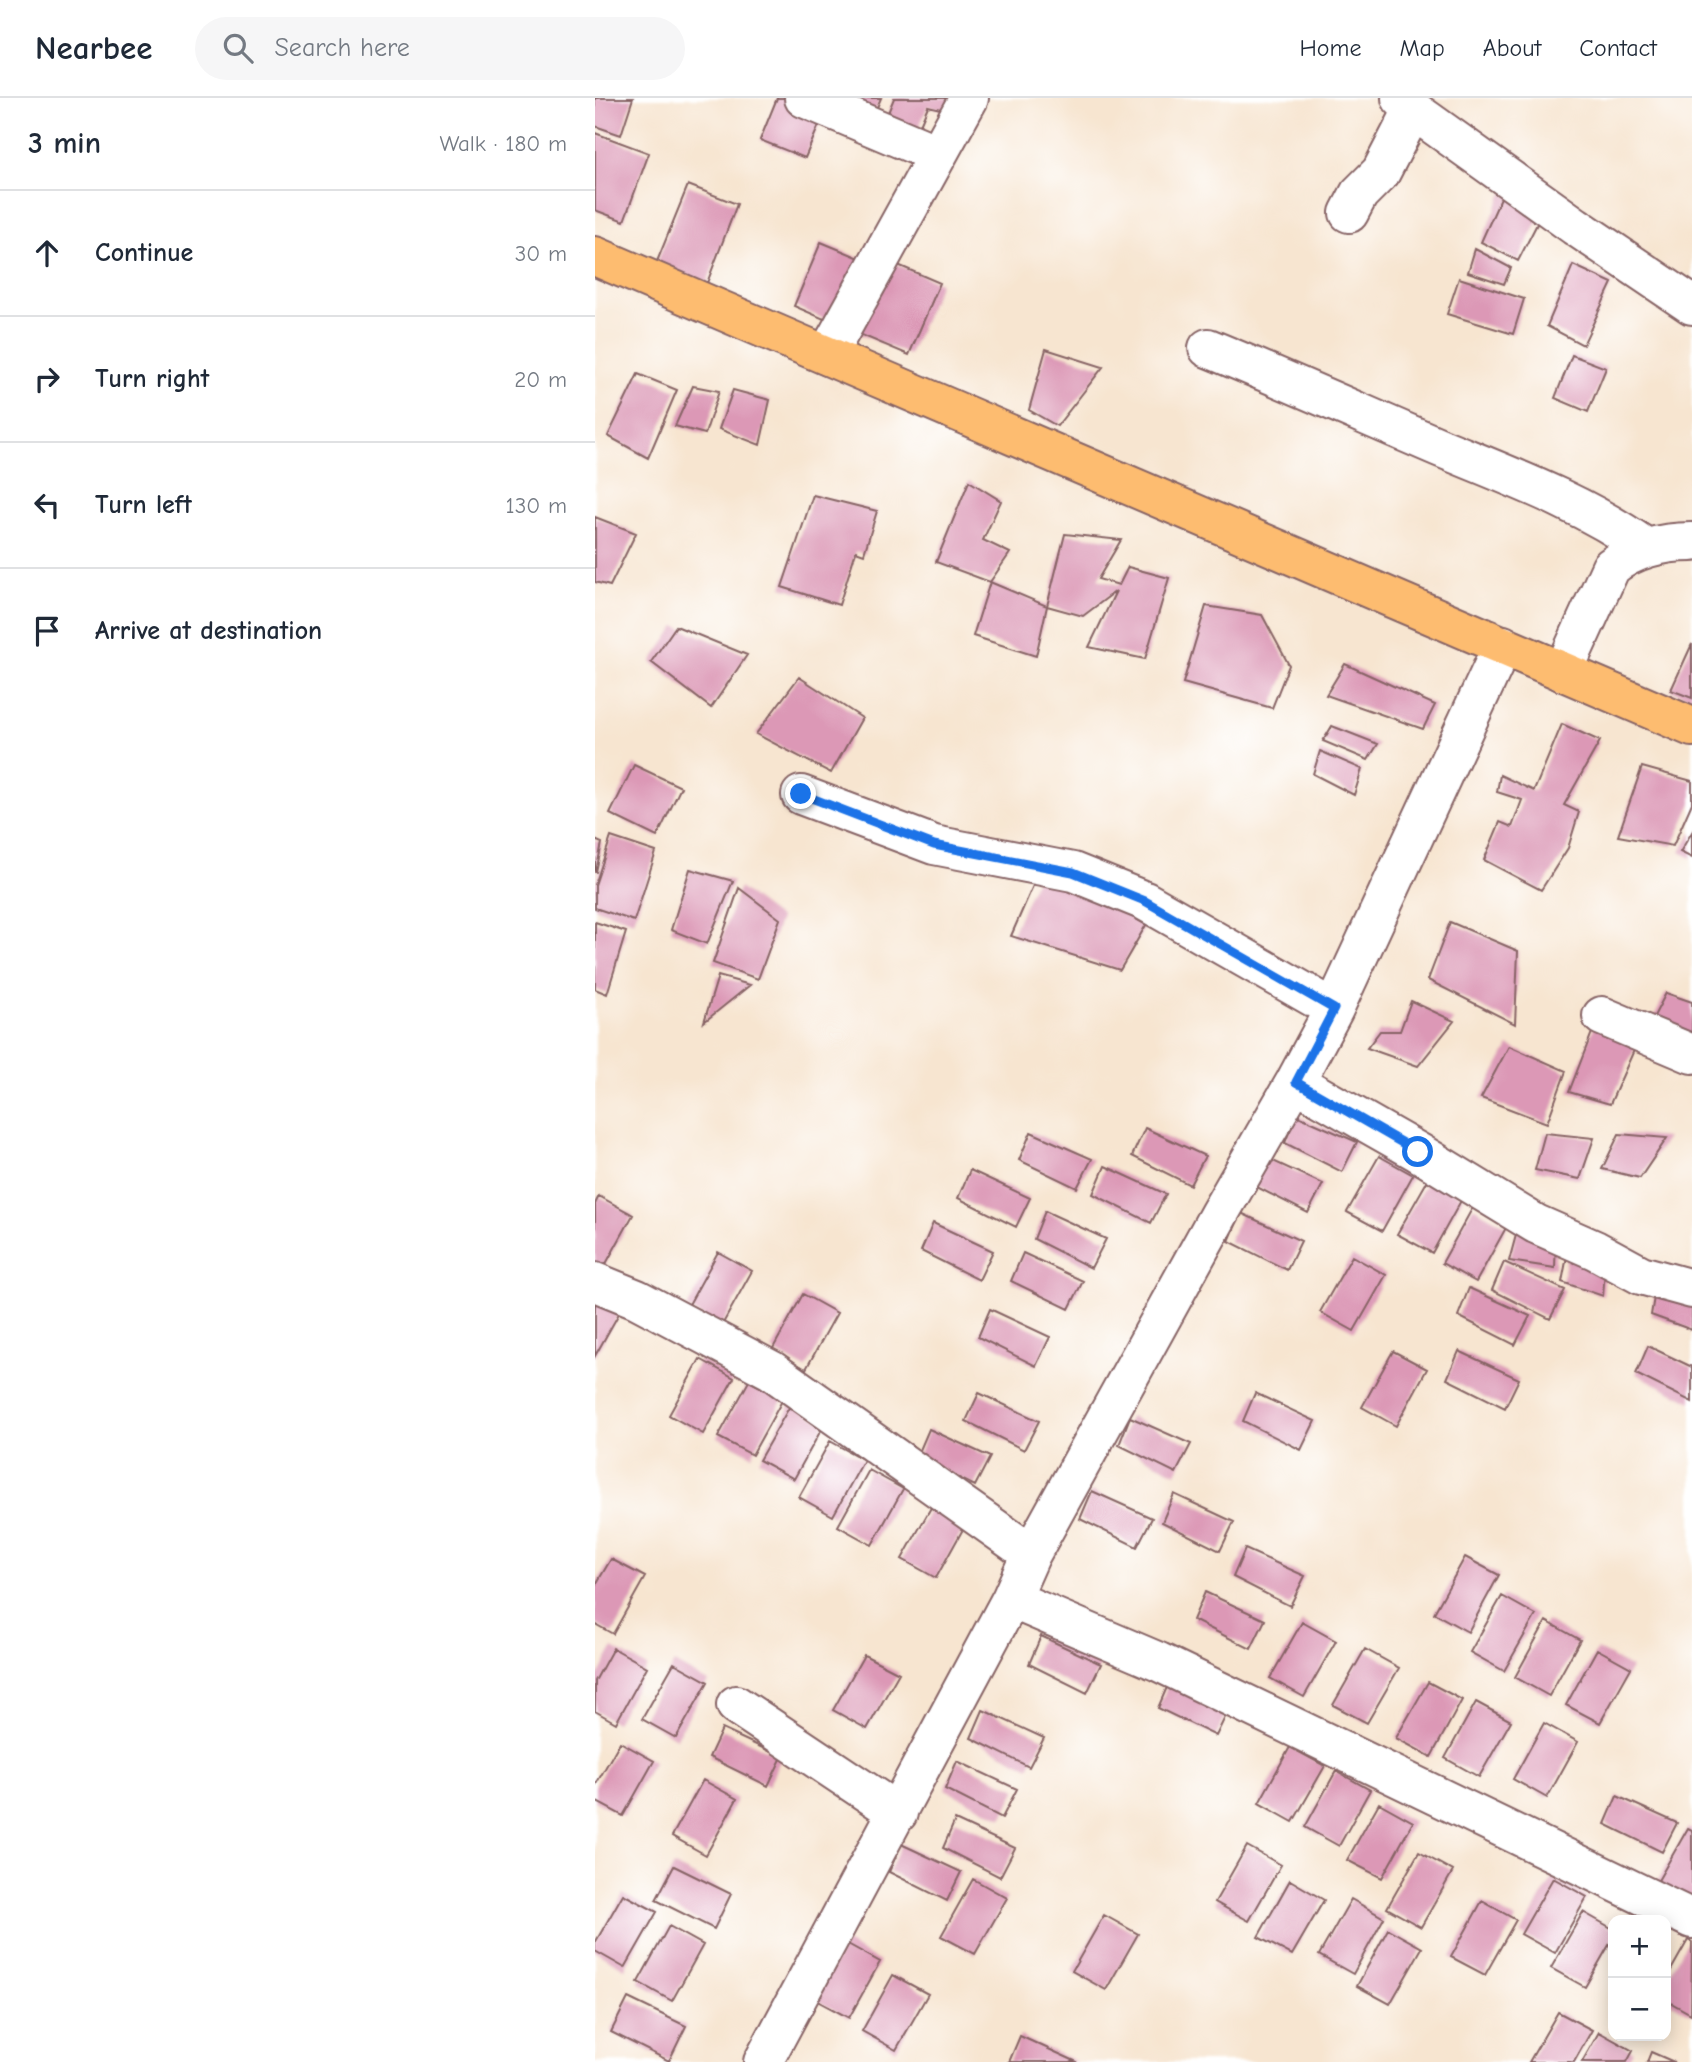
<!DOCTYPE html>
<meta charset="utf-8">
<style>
:root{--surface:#fff;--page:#f6f6f7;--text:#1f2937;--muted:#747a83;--line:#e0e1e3}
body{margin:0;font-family:"Comic Neue",sans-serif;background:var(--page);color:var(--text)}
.controls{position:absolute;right:21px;bottom:21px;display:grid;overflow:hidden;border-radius:14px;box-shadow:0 4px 18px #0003}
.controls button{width:63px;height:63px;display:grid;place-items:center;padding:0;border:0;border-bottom:2px solid var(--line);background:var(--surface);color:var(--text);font:35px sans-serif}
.stop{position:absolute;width:21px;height:21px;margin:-16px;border:5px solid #1a73e8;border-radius:50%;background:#fff}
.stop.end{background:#1a73e8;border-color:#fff;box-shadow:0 2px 7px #0008}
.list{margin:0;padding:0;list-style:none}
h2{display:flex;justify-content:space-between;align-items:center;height:91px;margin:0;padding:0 28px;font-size:30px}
h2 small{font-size:23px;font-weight:400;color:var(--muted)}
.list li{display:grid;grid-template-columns:46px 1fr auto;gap:21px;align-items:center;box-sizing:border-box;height:126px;padding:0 28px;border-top:2px solid var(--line)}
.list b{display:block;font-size:26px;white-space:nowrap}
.list em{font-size:23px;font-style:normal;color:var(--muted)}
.icon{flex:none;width:38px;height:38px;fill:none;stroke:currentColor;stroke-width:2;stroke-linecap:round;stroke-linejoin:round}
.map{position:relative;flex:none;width:1097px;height:1964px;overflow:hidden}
header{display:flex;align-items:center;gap:42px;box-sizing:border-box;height:98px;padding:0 35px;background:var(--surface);border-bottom:2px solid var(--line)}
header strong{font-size:33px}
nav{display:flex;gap:38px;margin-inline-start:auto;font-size:24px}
.search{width:490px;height:63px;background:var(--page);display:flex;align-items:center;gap:18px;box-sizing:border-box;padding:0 24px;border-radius:38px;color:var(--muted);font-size:26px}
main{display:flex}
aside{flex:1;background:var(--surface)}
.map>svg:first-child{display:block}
</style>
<header>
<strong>Nearbee</strong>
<div class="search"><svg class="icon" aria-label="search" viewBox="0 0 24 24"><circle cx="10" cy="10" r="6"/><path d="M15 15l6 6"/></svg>Search here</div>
<nav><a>Home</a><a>Map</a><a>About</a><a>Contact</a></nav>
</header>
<main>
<aside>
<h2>3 min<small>Walk · 180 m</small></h2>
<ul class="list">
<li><svg class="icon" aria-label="ahead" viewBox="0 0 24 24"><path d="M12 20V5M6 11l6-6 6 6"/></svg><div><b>Continue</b></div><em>30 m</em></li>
<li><svg class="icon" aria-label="right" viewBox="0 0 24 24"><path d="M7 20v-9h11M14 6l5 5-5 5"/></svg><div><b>Turn right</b></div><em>20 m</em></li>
<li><svg class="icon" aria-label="left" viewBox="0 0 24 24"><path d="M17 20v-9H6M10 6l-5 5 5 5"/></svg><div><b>Turn left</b></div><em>130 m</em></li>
<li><svg class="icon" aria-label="arrive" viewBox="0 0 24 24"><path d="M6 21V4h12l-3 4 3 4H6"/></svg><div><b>Arrive at destination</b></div></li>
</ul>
</aside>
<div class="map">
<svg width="1097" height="1964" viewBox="0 0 1097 1964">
<rect width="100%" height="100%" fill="#fff"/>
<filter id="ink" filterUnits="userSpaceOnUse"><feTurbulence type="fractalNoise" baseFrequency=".0143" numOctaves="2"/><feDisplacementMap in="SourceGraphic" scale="14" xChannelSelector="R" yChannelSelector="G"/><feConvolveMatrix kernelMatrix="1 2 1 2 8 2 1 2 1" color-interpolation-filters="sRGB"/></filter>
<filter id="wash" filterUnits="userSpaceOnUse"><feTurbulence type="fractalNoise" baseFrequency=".00686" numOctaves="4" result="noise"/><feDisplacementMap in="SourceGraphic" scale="28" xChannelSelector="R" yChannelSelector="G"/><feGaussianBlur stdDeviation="1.57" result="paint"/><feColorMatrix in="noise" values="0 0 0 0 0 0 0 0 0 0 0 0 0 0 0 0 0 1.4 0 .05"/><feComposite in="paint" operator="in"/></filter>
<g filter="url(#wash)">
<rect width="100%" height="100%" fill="#f7e5d0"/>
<g id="blocks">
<path fill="#dc98b6" d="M 0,0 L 38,0 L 26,37 L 0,28 Z
M 182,0 L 199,0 L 230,13 L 210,60 L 165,42 Z
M 238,0 L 286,0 L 278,19 Z
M 299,0 L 360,0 L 354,13 L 333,8 L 321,36 L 288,27 Z
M 0,35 L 54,55 L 29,123 L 0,112 Z
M 93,87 L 142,106 L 112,185 L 61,166 Z
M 908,95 L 946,118 L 923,163 L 886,144 Z
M 226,144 L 272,163 L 245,228 L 199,208 Z
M 880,151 L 916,170 L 909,186 L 873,174 Z
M 289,161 L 345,185 L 314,257 L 257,233 Z
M 978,167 L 1017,185 L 988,247 L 952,228 Z
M 864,180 L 929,201 L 918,236 L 852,216 Z
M 451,251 L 508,269 L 462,328 L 434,312 Z
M 977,257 L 1011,270 L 993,314 L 960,300 Z
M 43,276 L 82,292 L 53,360 L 13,338 Z
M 98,288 L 124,293 L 110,336 L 80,328 Z
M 138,292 L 175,302 L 165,347 L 124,331 Z
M 374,383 L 406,403 L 388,442 L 415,455 L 395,484 L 341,464 Z
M 218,397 L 282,413 L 269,456 L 261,453 L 244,507 L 187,489 Z
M 0,419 L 41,435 L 15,488 L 0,484 Z
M 470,436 L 526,442 L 503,481 L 524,487 L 533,469 L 574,480 L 550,561 L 494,549 L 521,493 L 488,518 L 452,508 Z
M 395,484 L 452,508 L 441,558 L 378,538 Z
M 611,508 L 667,517 L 694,567 L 677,610 L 588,585 Z
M 81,528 L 152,557 L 116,610 L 56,564 Z
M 1097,546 L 1097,600 L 1076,592 Z
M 750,566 L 840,607 L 828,631 L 731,597 Z
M 204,579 L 267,620 L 236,675 L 161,636 Z
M 967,626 L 1005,643 L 969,707 L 984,714 L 973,750 L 946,792 L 889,762 L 905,724 L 917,729 L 927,702 L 902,694 L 905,677 L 939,693 Z
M 737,628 L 783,646 L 773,662 L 728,643 Z
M 725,653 L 767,671 L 759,697 L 718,676 Z
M 39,667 L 86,689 L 62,739 L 15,716 Z
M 1047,669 L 1097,683 L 1097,705 L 1078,748 L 1023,738 Z
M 1097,734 L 1097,760 L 1085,754 Z
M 16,739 L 61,754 L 39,823 L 0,810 L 0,787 Z
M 0,742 L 7,745 L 1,774 L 0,774 Z
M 447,767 L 551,827 L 525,872 L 416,838 Z
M 95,771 L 138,783 L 112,846 L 76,832 Z
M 144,790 L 185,821 L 163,881 L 118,865 Z
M 0,824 L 31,834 L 12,896 L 0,891 Z
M 855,824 L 923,853 L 920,926 L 833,882 Z
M 123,878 L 155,887 L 109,924 Z
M 1071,895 L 1097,904 L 1097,948 L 1054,928 Z
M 816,903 L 859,923 L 823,968 L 772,950 L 785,933 L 805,933 Z
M 1003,919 L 1044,941 L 1015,1006 L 974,994 Z
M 914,948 L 971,973 L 952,1025 L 886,1000 Z
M 701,1017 L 762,1044 L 747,1074 L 690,1045 Z
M 550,1030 L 610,1058 L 595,1087 L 537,1058 Z
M 436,1034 L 497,1061 L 482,1090 L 424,1062 Z
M 950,1035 L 999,1040 L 985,1081 L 940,1072 Z
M 1024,1036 L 1072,1040 L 1045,1080 L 1007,1071 Z
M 667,1058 L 728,1086 L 713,1115 L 656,1086 Z
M 784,1058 L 818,1077 L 787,1133 L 752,1114 Z
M 510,1068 L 571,1096 L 556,1125 L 498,1096 Z
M 375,1072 L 435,1100 L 421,1129 L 363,1100 Z
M 834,1080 L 868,1099 L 837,1155 L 802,1136 Z
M 4,1098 L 38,1117 L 7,1173 L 0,1170 L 0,1106 Z
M 878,1109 L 912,1128 L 881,1184 L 847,1165 Z
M 450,1113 L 511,1141 L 496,1170 L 439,1141 Z
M 646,1115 L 706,1143 L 692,1172 L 634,1143 Z
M 338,1125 L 398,1153 L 384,1182 L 326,1153 Z
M 924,1126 L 961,1139 L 960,1170 L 914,1163 Z
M 973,1153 L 1010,1170 L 1008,1198 L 967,1184 Z
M 123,1154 L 157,1173 L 126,1229 L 92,1210 Z
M 428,1155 L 488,1183 L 474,1211 L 416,1183 Z
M 757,1158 L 791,1177 L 759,1233 L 725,1214 Z
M 909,1164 L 970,1192 L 955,1221 L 897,1192 Z
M 0,1186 L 31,1203 L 0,1258 Z
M 1061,1187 L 1097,1203 L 1097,1232 L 1056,1217 Z
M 874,1190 L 935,1218 L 920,1247 L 863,1218 Z
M 208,1196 L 242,1215 L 211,1271 L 177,1252 Z
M 395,1211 L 455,1239 L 441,1268 L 383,1239 Z
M 1053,1248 L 1097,1269 L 1097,1304 L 1041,1276 Z
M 798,1253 L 832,1271 L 801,1328 L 767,1309 Z
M 864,1253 L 924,1281 L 910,1310 L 852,1281 Z
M 105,1261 L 139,1280 L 108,1336 L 74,1317 Z
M 154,1283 L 188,1301 L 157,1357 L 123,1339 Z
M 384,1295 L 444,1323 L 429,1352 L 371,1323 Z
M 660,1295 L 720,1323 L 706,1352 L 648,1323 Z
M 196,1306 L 230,1325 L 199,1381 L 164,1362 Z
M 535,1319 L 596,1346 L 581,1375 L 524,1347 Z
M 334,1331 L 395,1359 L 380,1388 L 322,1359 Z
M 235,1343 L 269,1362 L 238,1418 L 204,1399 Z
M 274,1372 L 308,1391 L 277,1447 L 243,1428 Z
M 497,1393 L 557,1420 L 542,1449 L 485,1421 Z
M 579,1396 L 639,1424 L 625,1453 L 567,1424 Z
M 338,1406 L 372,1424 L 341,1480 L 307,1461 Z
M 650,1451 L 710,1478 L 695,1508 L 638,1479 Z
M 870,1459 L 904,1477 L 873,1534 L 839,1515 Z
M 16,1461 L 50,1479 L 18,1536 L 0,1526 L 0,1488 Z
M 610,1494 L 670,1522 L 656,1551 L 598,1522 Z
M 907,1498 L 941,1517 L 909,1573 L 875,1554 Z
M 951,1523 L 985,1542 L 954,1598 L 920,1579 Z
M 707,1524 L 741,1543 L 709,1599 L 675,1580 Z
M 446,1538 L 506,1566 L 492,1595 L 434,1566 Z
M 18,1550 L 52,1569 L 21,1625 L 0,1613 L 0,1583 Z
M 770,1551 L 804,1570 L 772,1625 L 738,1607 Z
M 1002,1551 L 1036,1570 L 1005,1625 L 971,1607 Z
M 269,1557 L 304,1575 L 272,1631 L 238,1612 Z
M 79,1565 L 113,1584 L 81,1640 L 47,1621 Z
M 575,1582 L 635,1609 L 621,1638 L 563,1610 Z
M 833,1584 L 867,1602 L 836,1659 L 801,1640 Z
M 881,1604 L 916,1623 L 884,1679 L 850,1660 Z
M 388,1612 L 449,1640 L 434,1669 L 376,1640 Z
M 949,1625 L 983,1644 L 952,1700 L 918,1681 Z
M 127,1631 L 187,1659 L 173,1688 L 114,1659 Z
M 25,1644 L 59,1663 L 28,1718 L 0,1703 L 0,1688 Z
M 695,1649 L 730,1668 L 698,1724 L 664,1705 Z
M 362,1663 L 422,1691 L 407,1720 L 350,1691 Z
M 741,1673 L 775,1692 L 744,1748 L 710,1729 Z
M 108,1682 L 142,1701 L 111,1757 L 77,1738 Z
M 1022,1698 L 1082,1725 L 1067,1754 L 1010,1726 Z
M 784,1705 L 818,1724 L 787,1780 L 752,1762 Z
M 360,1722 L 420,1750 L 405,1779 L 348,1750 Z
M 1093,1730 L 1097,1732 L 1097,1802 L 1061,1786 Z
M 306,1746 L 366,1774 L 352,1803 L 294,1774 Z
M 652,1748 L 686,1767 L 654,1823 L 620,1804 Z
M 824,1754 L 858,1773 L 826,1829 L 792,1810 Z
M 79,1768 L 136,1796 L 119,1831 L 61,1802 Z
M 958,1780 L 992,1799 L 960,1855 L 926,1836 Z
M 378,1781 L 412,1800 L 380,1856 L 346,1838 Z
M 695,1782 L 729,1802 L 697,1857 L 663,1839 Z
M 28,1796 L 62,1814 L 30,1870 L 0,1853 L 0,1845 Z
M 756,1801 L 789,1820 L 758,1876 L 724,1857 Z
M 887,1803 L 921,1822 L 890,1877 L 856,1859 Z
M 988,1814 L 1018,1831 L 1018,1840 L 990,1889 L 956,1870 Z
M 509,1817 L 543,1836 L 511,1892 L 477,1873 Z
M 74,1828 L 108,1847 L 77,1903 L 43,1884 Z
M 793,1831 L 827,1850 L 795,1906 L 762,1888 Z
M 1093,1842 L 1097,1844 L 1096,1916 L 1071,1902 L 1071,1881 Z
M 251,1845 L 285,1864 L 254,1920 L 219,1901 Z
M 298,1877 L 333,1896 L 301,1952 L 267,1933 Z
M 33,1900 L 91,1928 L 74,1963 L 16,1934 Z
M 963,1914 L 997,1932 L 979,1964 L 934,1964 Z
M 1004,1934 L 1038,1953 L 1032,1964 L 987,1964 Z
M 425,1938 L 482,1964 L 414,1964 Z
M 1056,1954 L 1079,1964 L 1052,1964 Z"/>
</g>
</g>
<g filter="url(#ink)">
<use href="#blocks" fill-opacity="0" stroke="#876465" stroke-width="2"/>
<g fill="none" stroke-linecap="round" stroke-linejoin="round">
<defs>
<path id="minor" d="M 209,0 L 342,56
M 806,0 L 818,12 L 980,128 L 1097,207
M 754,115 L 764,96 L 786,74 L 818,12
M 613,250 C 691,282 767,316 844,349 C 914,378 988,405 1050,449
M 232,257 L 374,0
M 968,574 L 1016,469 C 1040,450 1067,444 1097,444
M 206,697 L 339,747 L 478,774 L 550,803 L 739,911
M 1007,918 L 1097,956
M 700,984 L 823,1054 L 941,1126 L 1000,1152 L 1046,1177 L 1097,1191
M 0,1184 L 42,1201 L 176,1272 L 436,1456
M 416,1501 L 564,1564 L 1097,1821
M 141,1607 L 303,1715
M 168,1964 L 416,1501 L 436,1456 L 624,1116 L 700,984 L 739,911 L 908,547"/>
<path id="major" d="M 0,158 L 1097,629"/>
</defs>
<use href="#minor" stroke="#876465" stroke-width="42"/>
<use href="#major" stroke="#876465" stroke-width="42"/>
<use href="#minor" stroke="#fff" stroke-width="38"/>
<use href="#major" stroke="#fdbc70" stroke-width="38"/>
</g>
</g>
<g fill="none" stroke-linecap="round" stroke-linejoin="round" filter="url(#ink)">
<path stroke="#1a73e8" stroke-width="9" d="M 206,696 L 339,747 L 478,774 L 550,803 L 739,911 L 701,984 L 823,1054"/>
</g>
</svg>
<div class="controls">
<button>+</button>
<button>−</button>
</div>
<div class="stop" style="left:823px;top:1054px"></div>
<div class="stop end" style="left:206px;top:696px"></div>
</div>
</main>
